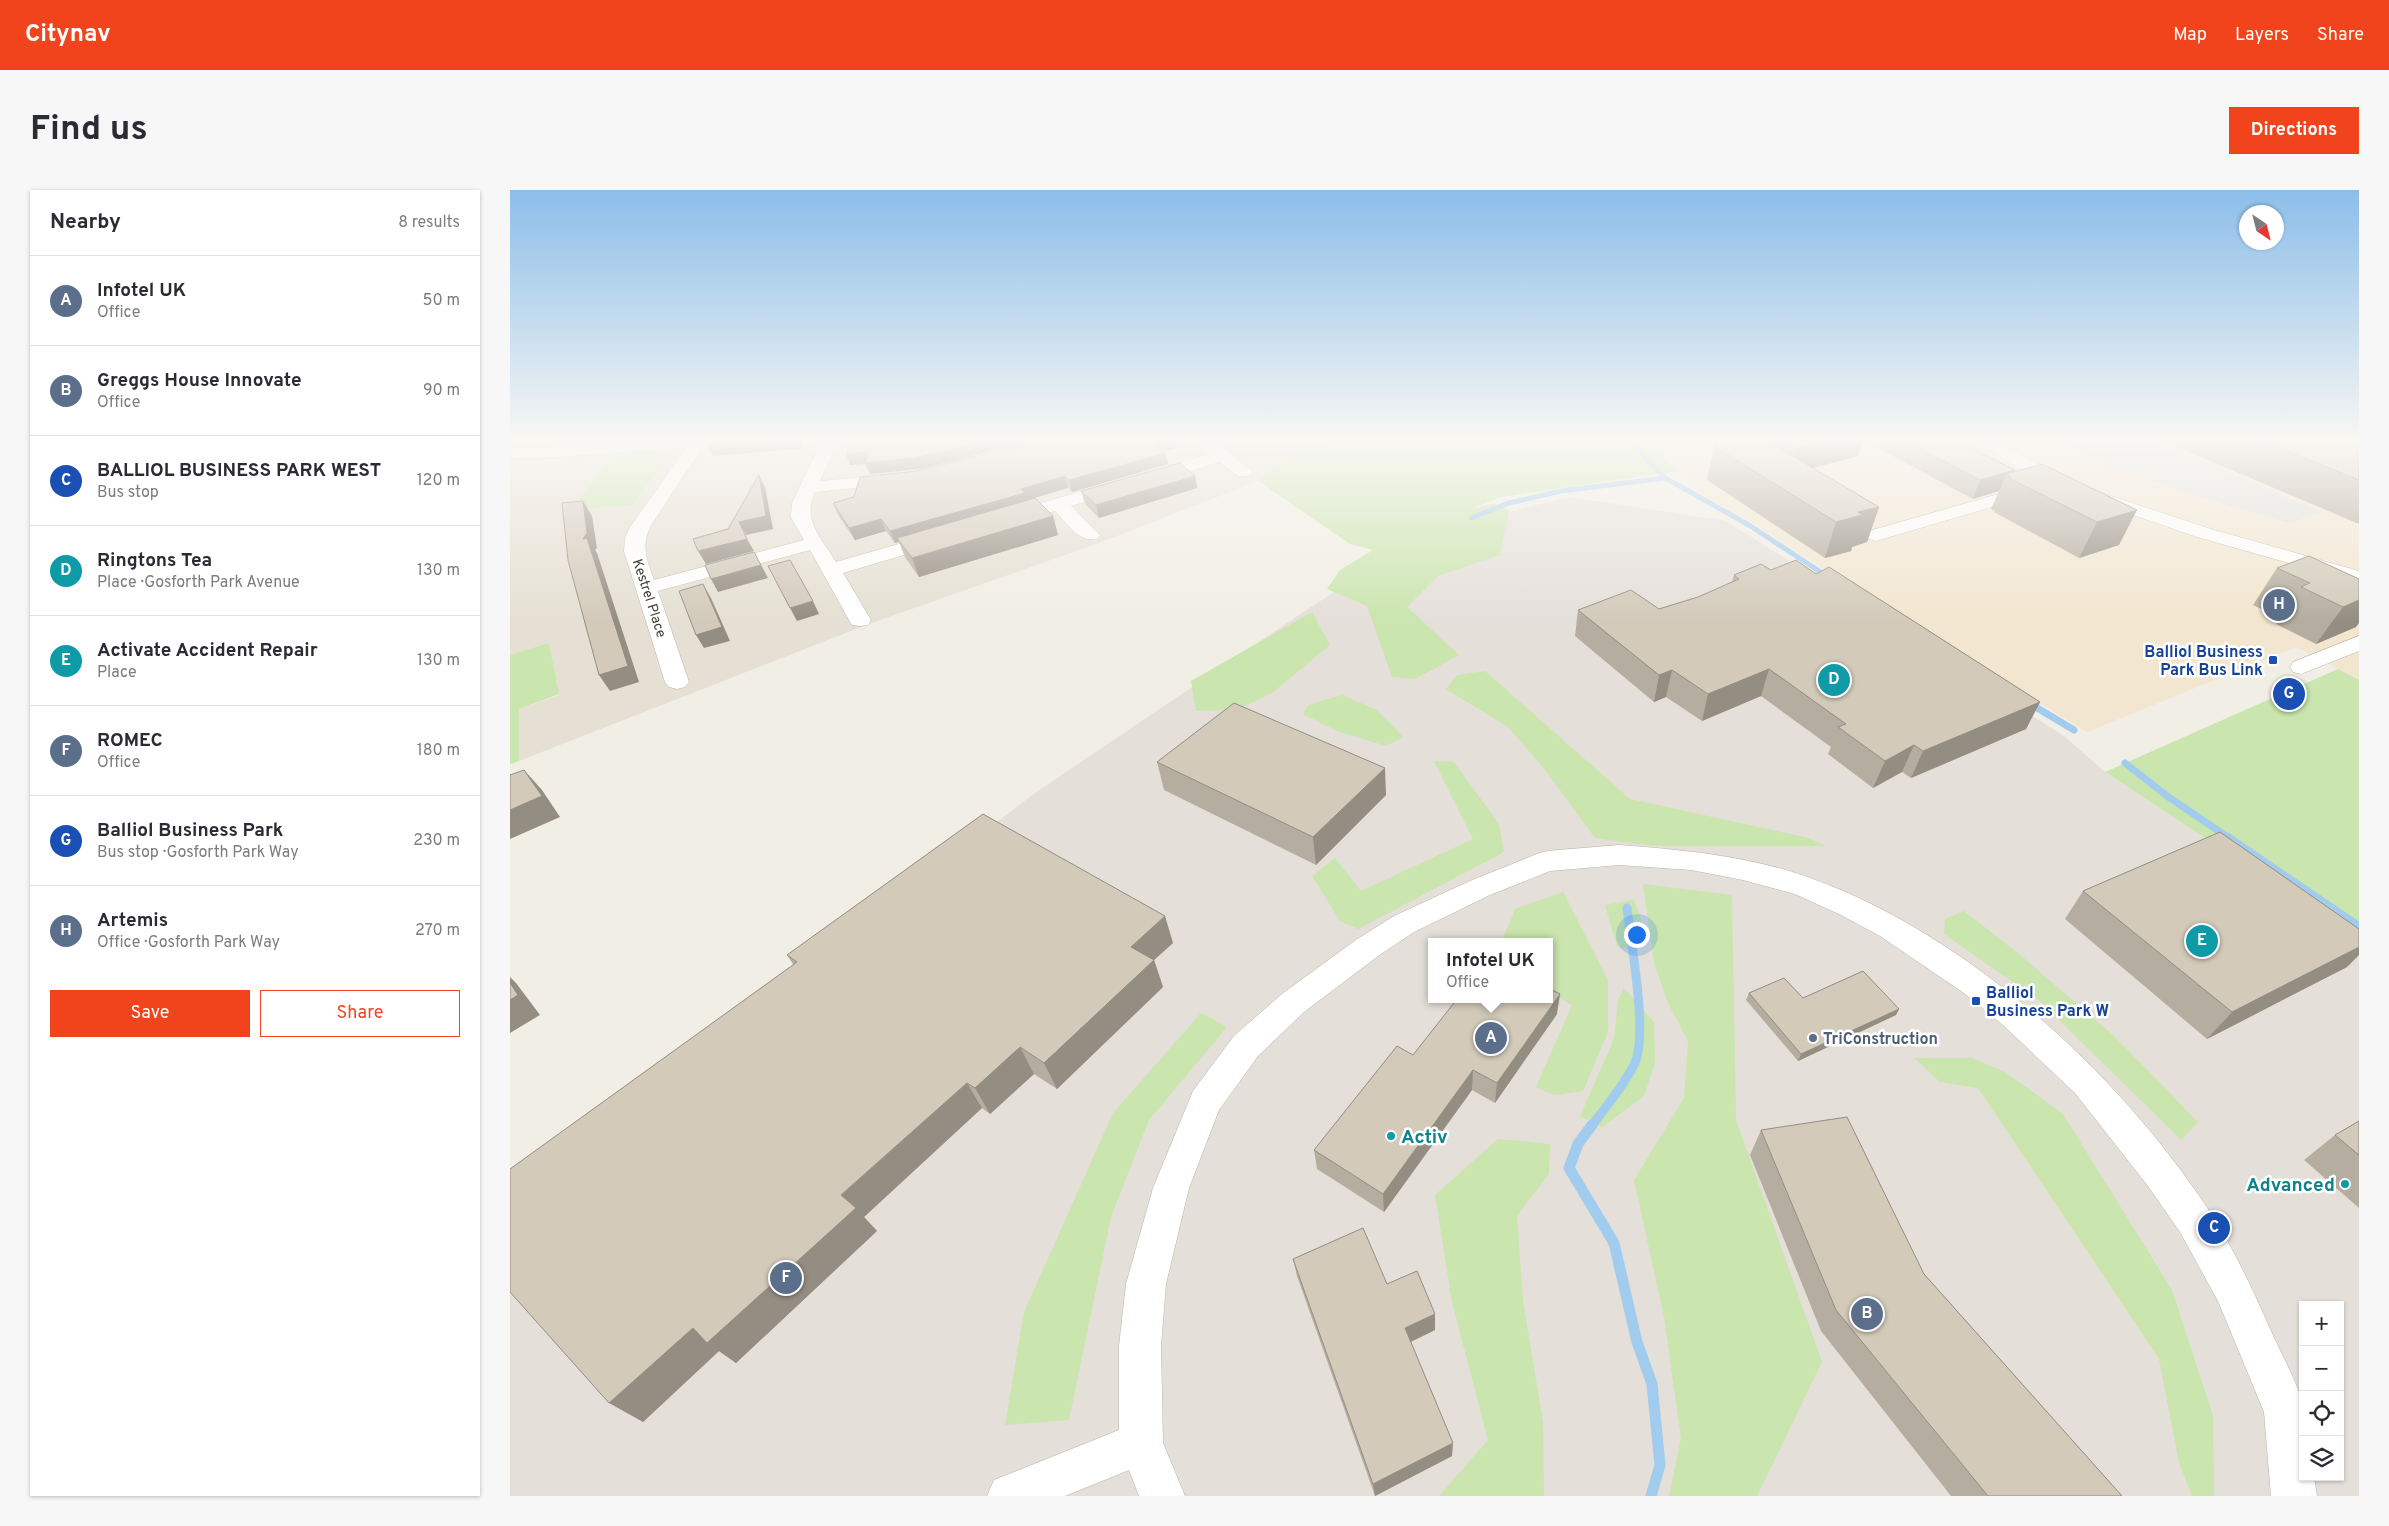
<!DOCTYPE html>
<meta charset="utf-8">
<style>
:root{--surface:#fff;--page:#f7f7f7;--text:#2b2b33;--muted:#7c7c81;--line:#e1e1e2;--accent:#f1431c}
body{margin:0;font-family:Overpass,sans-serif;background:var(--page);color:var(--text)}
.controls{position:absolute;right:15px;bottom:15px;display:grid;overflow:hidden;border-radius:0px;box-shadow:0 1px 4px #0004}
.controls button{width:45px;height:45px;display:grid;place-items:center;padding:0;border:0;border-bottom:1px solid var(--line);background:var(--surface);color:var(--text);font:25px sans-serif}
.compass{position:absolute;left:1729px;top:15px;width:45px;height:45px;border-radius:50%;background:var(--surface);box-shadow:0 1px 4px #0004;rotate:145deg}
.you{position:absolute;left:1126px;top:744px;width:18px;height:18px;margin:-12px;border:4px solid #fff;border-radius:50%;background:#1a73e8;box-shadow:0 0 0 8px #1a73e833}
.badge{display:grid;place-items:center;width:32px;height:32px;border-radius:50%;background:var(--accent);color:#fff;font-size:16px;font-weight:700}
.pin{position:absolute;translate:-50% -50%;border:2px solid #fff;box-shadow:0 1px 5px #0006}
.popup{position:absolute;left:918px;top:748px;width:125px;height:65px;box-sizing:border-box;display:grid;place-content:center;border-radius:0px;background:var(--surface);filter:drop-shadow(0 1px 4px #0005);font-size:16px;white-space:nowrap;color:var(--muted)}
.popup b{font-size:19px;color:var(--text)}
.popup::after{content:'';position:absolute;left:50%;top:100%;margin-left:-10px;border:10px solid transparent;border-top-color:var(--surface)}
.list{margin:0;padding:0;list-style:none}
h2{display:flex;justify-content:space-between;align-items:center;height:65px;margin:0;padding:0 20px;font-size:21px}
h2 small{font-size:16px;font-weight:400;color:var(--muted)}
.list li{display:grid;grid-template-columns:32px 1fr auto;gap:15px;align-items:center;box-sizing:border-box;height:90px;padding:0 20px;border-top:1px solid var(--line)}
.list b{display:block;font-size:19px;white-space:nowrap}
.list p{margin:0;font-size:16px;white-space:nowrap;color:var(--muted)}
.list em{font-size:16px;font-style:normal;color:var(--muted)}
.actions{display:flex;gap:10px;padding:15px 20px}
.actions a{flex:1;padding:11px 0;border:1px solid var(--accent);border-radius:0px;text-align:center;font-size:18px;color:var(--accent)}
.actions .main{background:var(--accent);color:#fff}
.icon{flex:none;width:28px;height:28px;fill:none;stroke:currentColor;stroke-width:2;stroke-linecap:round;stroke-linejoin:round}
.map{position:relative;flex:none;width:1849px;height:1306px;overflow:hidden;border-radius:0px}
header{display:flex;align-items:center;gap:30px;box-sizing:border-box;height:70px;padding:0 25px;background:var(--accent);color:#fff}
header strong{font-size:24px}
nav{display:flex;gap:28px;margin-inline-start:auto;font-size:18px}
.intro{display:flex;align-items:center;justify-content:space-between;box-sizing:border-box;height:120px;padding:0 30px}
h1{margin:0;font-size:35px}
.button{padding:12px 22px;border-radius:0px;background:var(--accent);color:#fff;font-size:18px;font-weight:700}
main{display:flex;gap:30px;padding:0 30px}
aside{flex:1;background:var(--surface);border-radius:0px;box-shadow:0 1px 4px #0004}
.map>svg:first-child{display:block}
</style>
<header>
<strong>Citynav</strong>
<nav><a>Map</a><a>Layers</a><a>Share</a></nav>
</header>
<div class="intro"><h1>Find us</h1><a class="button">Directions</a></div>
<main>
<aside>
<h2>Nearby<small>8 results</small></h2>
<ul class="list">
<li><span class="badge" style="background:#5c6f8a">A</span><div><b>Infotel UK</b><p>Office</p></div><em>50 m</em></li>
<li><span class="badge" style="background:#5c6f8a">B</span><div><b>Greggs House Innovate</b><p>Office</p></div><em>90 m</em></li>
<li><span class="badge" style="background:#1a4fb4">C</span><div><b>BALLIOL BUSINESS PARK WEST</b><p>Bus stop</p></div><em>120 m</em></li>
<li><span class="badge" style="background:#0f9aa8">D</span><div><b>Ringtons Tea</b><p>Place · Gosforth Park Avenue</p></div><em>130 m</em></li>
<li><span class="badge" style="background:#0f9aa8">E</span><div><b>Activate Accident Repair</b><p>Place</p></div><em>130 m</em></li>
<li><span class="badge" style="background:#5c6f8a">F</span><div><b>ROMEC</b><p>Office</p></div><em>180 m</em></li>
<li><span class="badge" style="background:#1a4fb4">G</span><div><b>Balliol Business Park</b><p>Bus stop · Gosforth Park Way</p></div><em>230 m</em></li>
<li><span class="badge" style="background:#5c6f8a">H</span><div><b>Artemis</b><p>Office · Gosforth Park Way</p></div><em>270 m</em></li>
</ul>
<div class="actions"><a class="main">Save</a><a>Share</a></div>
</aside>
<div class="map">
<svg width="1849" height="1306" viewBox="0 0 1849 1306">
<rect width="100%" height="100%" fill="#f1eee5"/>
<path fill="#e5e0d3" d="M 0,248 L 847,248 L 768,272 L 748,291 L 589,353 L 356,435 L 9,571 L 9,519 L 49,505 L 39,454 L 0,465 Z"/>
<path fill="#f3e6d0" d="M 1135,248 L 1849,248 L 1849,490 L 1786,457 L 1577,542 L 1241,332 L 1188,302 Z"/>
<path fill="#e4dfd9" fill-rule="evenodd" d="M 1060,307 L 1216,331 L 1554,546 L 1595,582 L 1849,750 L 1849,1306 L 0,1306 L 0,1001 L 525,603 L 792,423 L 884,363 L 1010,319 ZM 922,752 L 1040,752 L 1040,809 L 922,809 ZM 1793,1115 L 1830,1115 L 1830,1287 L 1793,1287 Z"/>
<path fill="#cae5ae" d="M 847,248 L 1135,248 L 1167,281 L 990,307 L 964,318 L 984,314 L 999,320 L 990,365 L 928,386 L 897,417 L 949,465 L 905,489 L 882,487 L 857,416 L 817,399 L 830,380 L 863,360 L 840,354 L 748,291 L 768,272 Z
M 163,259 L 123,315 L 61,320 L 106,263 Z
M 802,422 L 820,455 L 762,503 L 726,520 L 686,521 L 681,491 Z
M 39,453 L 49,504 L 9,519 L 9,571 L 0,574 L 0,465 Z
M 1828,479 L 1849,490 L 1849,750 L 1595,582 Z
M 975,481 L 1120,609 L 1299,648 L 1315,656 L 1144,656 L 1085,648 L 1036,581 L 998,537 L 936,499 L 947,485 Z
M 832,505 L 867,520 L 893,547 L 876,556 L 827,541 L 793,524 L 798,515 Z
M 924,571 L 944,572 L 989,634 L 994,662 L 848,739 L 830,731 L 802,686 L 825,668 L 851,701 L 963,649 Z
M 1133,694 L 1222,705 L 1226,930 L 1312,1172 L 1247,1306 L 1159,1306 L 1171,1248 L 1154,1127 L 1124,990 L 1174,908 L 1178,851 L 1158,813 L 1144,773 Z
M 1053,702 L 1098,790 L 1098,842 L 1073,901 L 1044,905 L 1026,897 L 1062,815 L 1040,802 L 1040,752 L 994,752 L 993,748 L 1005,719 Z
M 1124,710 L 1134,738 L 1127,762 L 1107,756 L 1095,715 Z
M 1454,721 L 1509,764 L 1604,846 L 1688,932 L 1671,950 L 1530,811 L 1434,744 L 1435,729 Z
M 1114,798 L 1144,832 L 1145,873 L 1134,906 L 1092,937 L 1070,926 L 1104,849 L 1108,810 Z
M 691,823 L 717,837 L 639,930 L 601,1027 L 559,1230 L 495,1235 L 514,1122 L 603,923 Z
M 1404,868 L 1462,868 L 1495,882 L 1553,924 L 1662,1100 L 1703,1226 L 1704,1306 L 1682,1306 L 1669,1273 L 1649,1169 L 1468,898 L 1430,892 Z
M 988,949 L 1040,954 L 1039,984 L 1007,1026 L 1013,1111 L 1033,1232 L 1034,1306 L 929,1306 L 978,1250 L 942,1112 L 925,1005 Z"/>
<path fill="#e2e0dd" d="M 1542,248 L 1640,248 L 1812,322 L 1780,333 L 1683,305 L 1602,276 Z"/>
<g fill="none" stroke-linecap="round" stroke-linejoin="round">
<path stroke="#a2cced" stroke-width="5" d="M 1116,248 L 1155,288 L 1239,335 L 1318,387
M 961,328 L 999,313 L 1051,301 L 1155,288"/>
<path stroke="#a2cced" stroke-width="7" d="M 1519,513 L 1564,540
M 1615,573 L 1657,606 L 1719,648"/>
<path stroke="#a2cced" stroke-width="9" d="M 1717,647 L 1849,737
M 1081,937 C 1093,920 1119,889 1126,870 C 1137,838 1121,754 1117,718"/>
<path stroke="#a2cced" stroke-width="11" d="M 1082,935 L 1068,954 L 1059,978 L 1104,1053 L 1127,1152 L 1142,1194 L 1150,1275 L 1141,1306"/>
<defs>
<path id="minor" d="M 160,248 L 231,248 L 229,252 L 194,255 L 140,337 C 131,357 137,370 144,390 L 294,350 L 281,327 L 282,313 L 313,248 L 329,248 L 310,291 L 386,284 L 392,285 L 395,289 L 392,293 L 386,294 L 305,302 C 292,331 311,347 326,372 L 427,343 L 434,345 L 437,349 L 434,353 L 333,383 L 361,430 L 358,435 L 350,436 L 342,435 L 339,430 L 300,360 L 148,401 L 179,492 L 175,497 L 167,499 L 159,497 L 155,492 L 114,361 L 115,348 L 120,337 L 177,257 L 52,267 L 0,268 L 0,258 L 52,257 Z
M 682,248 L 701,248 L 743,282 L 740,286 L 728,286 L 710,272 L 561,316 L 590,345 L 587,349 C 569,353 556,332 545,321 L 500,334 L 493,332 L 491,328 L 493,324 L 700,264 Z
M 1462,248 L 1482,248 L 1516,268 L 1560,289 L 1563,293 L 1560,297 L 1548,297 L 1504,276 Z
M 1520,295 L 1526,296 L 1529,300 L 1526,304 L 1366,351 L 1359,349 L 1356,345 L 1359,341 Z
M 1592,303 L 1701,339 L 1849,381 L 1849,393 L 1687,347 L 1586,312 L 1583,308 L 1586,304 Z
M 1849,446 L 1849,461 L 1791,484 L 1783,482 L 1780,477 L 1783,472 Z
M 1109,655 C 1174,660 1241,666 1303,689 C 1457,745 1606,881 1696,1016 C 1722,1055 1742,1098 1761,1141 C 1771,1164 1785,1188 1792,1211 C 1796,1226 1793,1269 1793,1287 L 1804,1287 L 1807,1306 L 1761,1306 L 1754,1222 L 1708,1111 L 1670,1042 L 1638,996 L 1565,903 L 1493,835 L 1454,803 L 1370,746 L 1331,725 L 1285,704 L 1233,690 L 1181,680 L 1109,675 L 1040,681 L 980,705 L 904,742 L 868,766 L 794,822 L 748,866 L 709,920 L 679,998 L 656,1094 L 651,1156 L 653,1253 L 675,1306 L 629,1306 L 619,1280 L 555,1306 L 477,1306 L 484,1290 L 609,1240 L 609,1156 L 616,1094 L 643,998 L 683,901 L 724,846 L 772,804 L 846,750 L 884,726 L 960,691 L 1027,664 L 1037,661 Z"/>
</defs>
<use href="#minor" stroke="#bcb6a8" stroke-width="1"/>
<use href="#minor" fill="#fff" fill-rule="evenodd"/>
</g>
<path fill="#b5aea0" d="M 1222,248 L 1353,248 L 1348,266 L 1302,278 L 1369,317 L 1357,352 L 1342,357 L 1341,361 L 1315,368 L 1197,290 L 1204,256 L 1227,251 Z
M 1355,248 L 1441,248 L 1505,281 L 1532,274 L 1609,355 L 1569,368 L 1484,322 L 1485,321 L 1481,319 L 1489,301 L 1463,309 L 1355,251 Z
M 1646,248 L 1849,248 L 1849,334 Z
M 666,258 L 654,261 L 658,274 L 562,302 L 558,298 L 517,310 L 543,326 L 548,345 L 409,387 L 395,367 L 389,352 L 385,353 L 376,341 L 345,350 L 328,325 L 323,313 L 344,307 L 407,281 Z
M 685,286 L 687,298 L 589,328 L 575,314 L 571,301 Z
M 1767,378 L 1849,389 L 1846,437 L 1806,454 L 1766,434 L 1770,428 L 1743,415 Z
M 1261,380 L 1306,384 L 1530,512 L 1516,539 L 1401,588 L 1392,582 L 1363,598 L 1318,564 L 1321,557 L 1251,506 L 1192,531 L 1156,507 L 1144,512 L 1065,446 L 1068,420 L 1149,419 L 1188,407 L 1222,392 L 1224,385 Z
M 647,572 L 876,605 L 806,675 L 654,600 Z
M 1573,701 L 1837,777 L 1697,849 L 1555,729 Z
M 663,753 L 644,770 L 653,797 L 547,899 L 524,884 L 480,924 L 472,918 L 354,1027 L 367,1041 L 226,1173 L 209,1161 L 133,1232 L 283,774 L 277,765 Z
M 1239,803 L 1293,808 L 1389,819 L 1386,825 L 1288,871 L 1236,810 Z
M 1047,824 L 985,913 L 962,900 L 874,1022 L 807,979 L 804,960 L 903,865 Z
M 1849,931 L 1849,1018 L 1794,970 L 1825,945 Z
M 1251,940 L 1414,1084 L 1612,1306 L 1441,1306 L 1311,1141 L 1240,965 Z
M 783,1069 L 925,1140 L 901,1152 L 942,1266 L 865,1306 L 787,1086 Z"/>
<path fill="#948d82" d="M 285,248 L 296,248 L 290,259 L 203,266 L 197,256 Z
M 484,248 L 532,248 L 411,279 L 360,284 L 355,274 L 340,275 L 336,264 Z
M 659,248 L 664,248 L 666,258 L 646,264 L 643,252 Z
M 1332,248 L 1353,248 L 1348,266 L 1281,284 L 1287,259 Z
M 656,263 L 658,274 L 562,302 L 559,290 Z
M 1505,280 L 1502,289 L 1501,287 L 1496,284 L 1489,301 L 1463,309 L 1470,290 Z
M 249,285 L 255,297 L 263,339 L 236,345 L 229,332 Z
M 555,286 L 558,298 L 517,310 L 519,314 L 387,348 L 389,352 L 385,353 L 380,341 L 511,299 Z
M 685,286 L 687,298 L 589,328 L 586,315 Z
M 73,311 L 82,326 L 87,358 L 85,360 L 87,363 L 129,492 L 100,501 L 89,485 L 73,349 Z
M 1369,317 L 1357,352 L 1342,357 L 1341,361 L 1315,368 L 1326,332 L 1348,322 Z
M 1627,320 L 1609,355 L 1569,368 L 1587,332 Z
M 543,326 L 548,345 L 409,387 L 402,368 Z
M 371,329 L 376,341 L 345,350 L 339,338 Z
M 237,349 L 244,361 L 196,374 L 188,361 Z
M 251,375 L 258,388 L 208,402 L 201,389 Z
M 193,394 L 201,408 L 220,451 L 194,458 L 186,445 Z
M 1849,410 L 1849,433 L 1846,437 L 1806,454 L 1833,417 Z
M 303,411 L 309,424 L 287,431 L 280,418 Z
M 1259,479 L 1251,506 L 1192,531 L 1198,504 Z
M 1162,480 L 1156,507 L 1144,512 L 1149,485 Z
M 1530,512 L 1516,539 L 1401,588 L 1413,561 Z
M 1404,555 L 1392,582 L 1363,598 L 1375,571 Z
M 875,578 L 876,605 L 806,675 L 803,647 Z
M 14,580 L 32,600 L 50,627 L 0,649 L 0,620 Z
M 655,726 L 663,753 L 644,770 L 653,797 L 547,899 L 534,873 L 621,757 Z
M 1849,757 L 1849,765 L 1837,777 L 1697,849 L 1722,822 Z
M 0,787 L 6,793 L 30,825 L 0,843 Z
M 1050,804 L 1047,824 L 985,913 L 987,893 Z
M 1389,819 L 1386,825 L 1288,871 L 1291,864 Z
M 510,857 L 524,884 L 480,924 L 465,898 Z
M 963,880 L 962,900 L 874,1022 L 873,1004 Z
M 457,893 L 472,918 L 354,1027 L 367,1041 L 226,1173 L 209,1161 L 133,1232 L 99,1213 Z
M 925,1124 L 925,1140 L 896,1154 L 895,1138 Z
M 943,1253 L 942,1266 L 865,1306 L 863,1294 Z"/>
<path fill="#d3caba" stroke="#948d82" d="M 202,248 L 285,248 L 197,256 Z
M 342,248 L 484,248 L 406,268 L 355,273 L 358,261 L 336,264 Z
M 541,248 L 659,248 L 643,252 L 656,263 L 559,290 L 555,286 L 511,299 L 515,303 L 380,341 L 371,329 L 339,338 L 323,313 L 344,307 L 350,287 L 407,281 Z
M 1237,248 L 1252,248 L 1369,317 L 1348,322 L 1352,325 L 1326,332 L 1204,256 Z
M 1268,248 L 1332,248 L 1287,259 Z
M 1389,248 L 1441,248 L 1505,280 L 1470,290 Z
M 1745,248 L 1849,248 L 1849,290 Z
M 670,273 L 685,286 L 586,315 L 571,301 Z
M 1532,274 L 1627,320 L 1587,332 L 1499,288 L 1501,287 L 1496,284 Z
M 249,285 L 256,326 L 229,332 L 237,349 L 188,361 L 183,349 L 218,339 Z
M 525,308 L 543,326 L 402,368 L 387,348 Z
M 73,311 L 77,343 L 73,349 L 77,348 L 118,476 L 89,485 L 58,370 L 52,313 Z
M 244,362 L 251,375 L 201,389 L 195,375 Z
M 1799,366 L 1849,389 L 1849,410 L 1833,417 L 1791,397 L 1800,393 L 1767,378 Z
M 280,370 L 303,411 L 280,418 L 258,376 Z
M 1286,370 L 1306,384 L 1319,377 L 1530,512 L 1413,561 L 1404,555 L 1375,571 L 1328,537 L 1336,534 L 1259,479 L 1198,504 L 1162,480 L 1149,485 L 1068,420 L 1121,400 L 1149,419 L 1188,407 L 1229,389 L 1224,385 L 1251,374 L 1261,380 Z
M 193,394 L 212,437 L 186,445 L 169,401 Z
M 724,513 L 875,578 L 803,647 L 647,572 Z
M 14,580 L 32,606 L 0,620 L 0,585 Z
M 473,624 L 655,726 L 621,757 L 644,770 L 534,873 L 510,857 L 465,898 L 457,893 L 331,1005 L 346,1018 L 197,1153 L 183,1138 L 99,1213 L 0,1102 L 0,979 L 287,772 L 277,765 Z
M 1710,642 L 1849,739 L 1849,757 L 1722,822 L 1573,701 Z
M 1353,781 L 1389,819 L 1291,864 L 1239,803 L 1274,788 L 1293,808 Z
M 0,793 L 8,805 L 0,810 Z
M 1040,799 L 1050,804 L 987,893 L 963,880 L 873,1004 L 804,960 L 887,856 L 903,865 L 947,809 L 1040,809 Z
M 1337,927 L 1414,1084 L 1612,1306 L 1478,1306 L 1326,1120 L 1251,940 Z
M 1849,931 L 1849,965 L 1825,945 Z
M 853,1038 L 877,1094 L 907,1081 L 925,1124 L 895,1138 L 943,1253 L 863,1294 L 783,1069 Z"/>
<linearGradient id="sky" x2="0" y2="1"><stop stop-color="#8cbeea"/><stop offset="0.58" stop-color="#f9f7f3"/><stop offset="1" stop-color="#f9f7f3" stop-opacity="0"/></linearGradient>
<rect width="1849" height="431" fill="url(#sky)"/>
<g fill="#1a4fb4" stroke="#fff" stroke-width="2">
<rect x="1758" y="465" width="10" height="10" rx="2.5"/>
<rect x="1461" y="806" width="10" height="10" rx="2.5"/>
</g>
<circle fill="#5c6f8a" stroke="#fff" stroke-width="2" cx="1303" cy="848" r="5"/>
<g fill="#0f9aa8" stroke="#fff" stroke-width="2">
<circle cx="881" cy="946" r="5"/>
<circle cx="1835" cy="994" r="5"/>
</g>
<g text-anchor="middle" stroke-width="5" stroke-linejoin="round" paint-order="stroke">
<g font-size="14" fill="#433e35" stroke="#fff">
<text transform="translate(140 408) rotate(72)" y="5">Kestrel Place</text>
</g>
<g font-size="16" font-weight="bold" fill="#164399" stroke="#fff" text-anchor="end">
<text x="1753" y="467">Balliol Business<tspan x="1753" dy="18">Park Bus Link</tspan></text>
<text x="1476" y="808" text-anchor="start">Balliol<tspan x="1476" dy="18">Business Park W</tspan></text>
</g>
<g font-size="16" font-weight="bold" fill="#4e5e75" stroke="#fff" text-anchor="start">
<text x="1313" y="854">TriConstruction</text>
</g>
<g font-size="19" font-weight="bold" fill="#0d838f" stroke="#fff" text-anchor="start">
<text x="891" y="953">Activ</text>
<text x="1825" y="1001" text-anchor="end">Advanced</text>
</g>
</g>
</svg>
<div class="controls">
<button>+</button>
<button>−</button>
<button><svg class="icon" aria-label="locate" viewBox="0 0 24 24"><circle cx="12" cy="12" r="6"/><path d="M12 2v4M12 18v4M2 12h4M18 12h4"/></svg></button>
<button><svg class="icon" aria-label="layers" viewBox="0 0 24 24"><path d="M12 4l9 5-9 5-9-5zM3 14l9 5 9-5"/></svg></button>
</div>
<svg class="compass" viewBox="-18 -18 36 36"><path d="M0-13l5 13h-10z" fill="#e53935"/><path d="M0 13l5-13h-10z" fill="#7c7c81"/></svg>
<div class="you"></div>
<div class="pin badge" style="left:981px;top:848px;background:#5c6f8a">A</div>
<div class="popup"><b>Infotel UK</b>Office</div>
<div class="pin badge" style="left:1357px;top:1124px;background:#5c6f8a">B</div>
<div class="pin badge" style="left:1704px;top:1038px;background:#1a4fb4">C</div>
<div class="pin badge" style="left:1324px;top:490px;background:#0f9aa8">D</div>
<div class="pin badge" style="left:1692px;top:751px;background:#0f9aa8">E</div>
<div class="pin badge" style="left:276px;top:1088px;background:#5c6f8a">F</div>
<div class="pin badge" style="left:1779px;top:504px;background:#1a4fb4">G</div>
<div class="pin badge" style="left:1769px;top:415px;background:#5c6f8a">H</div>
</div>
</main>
